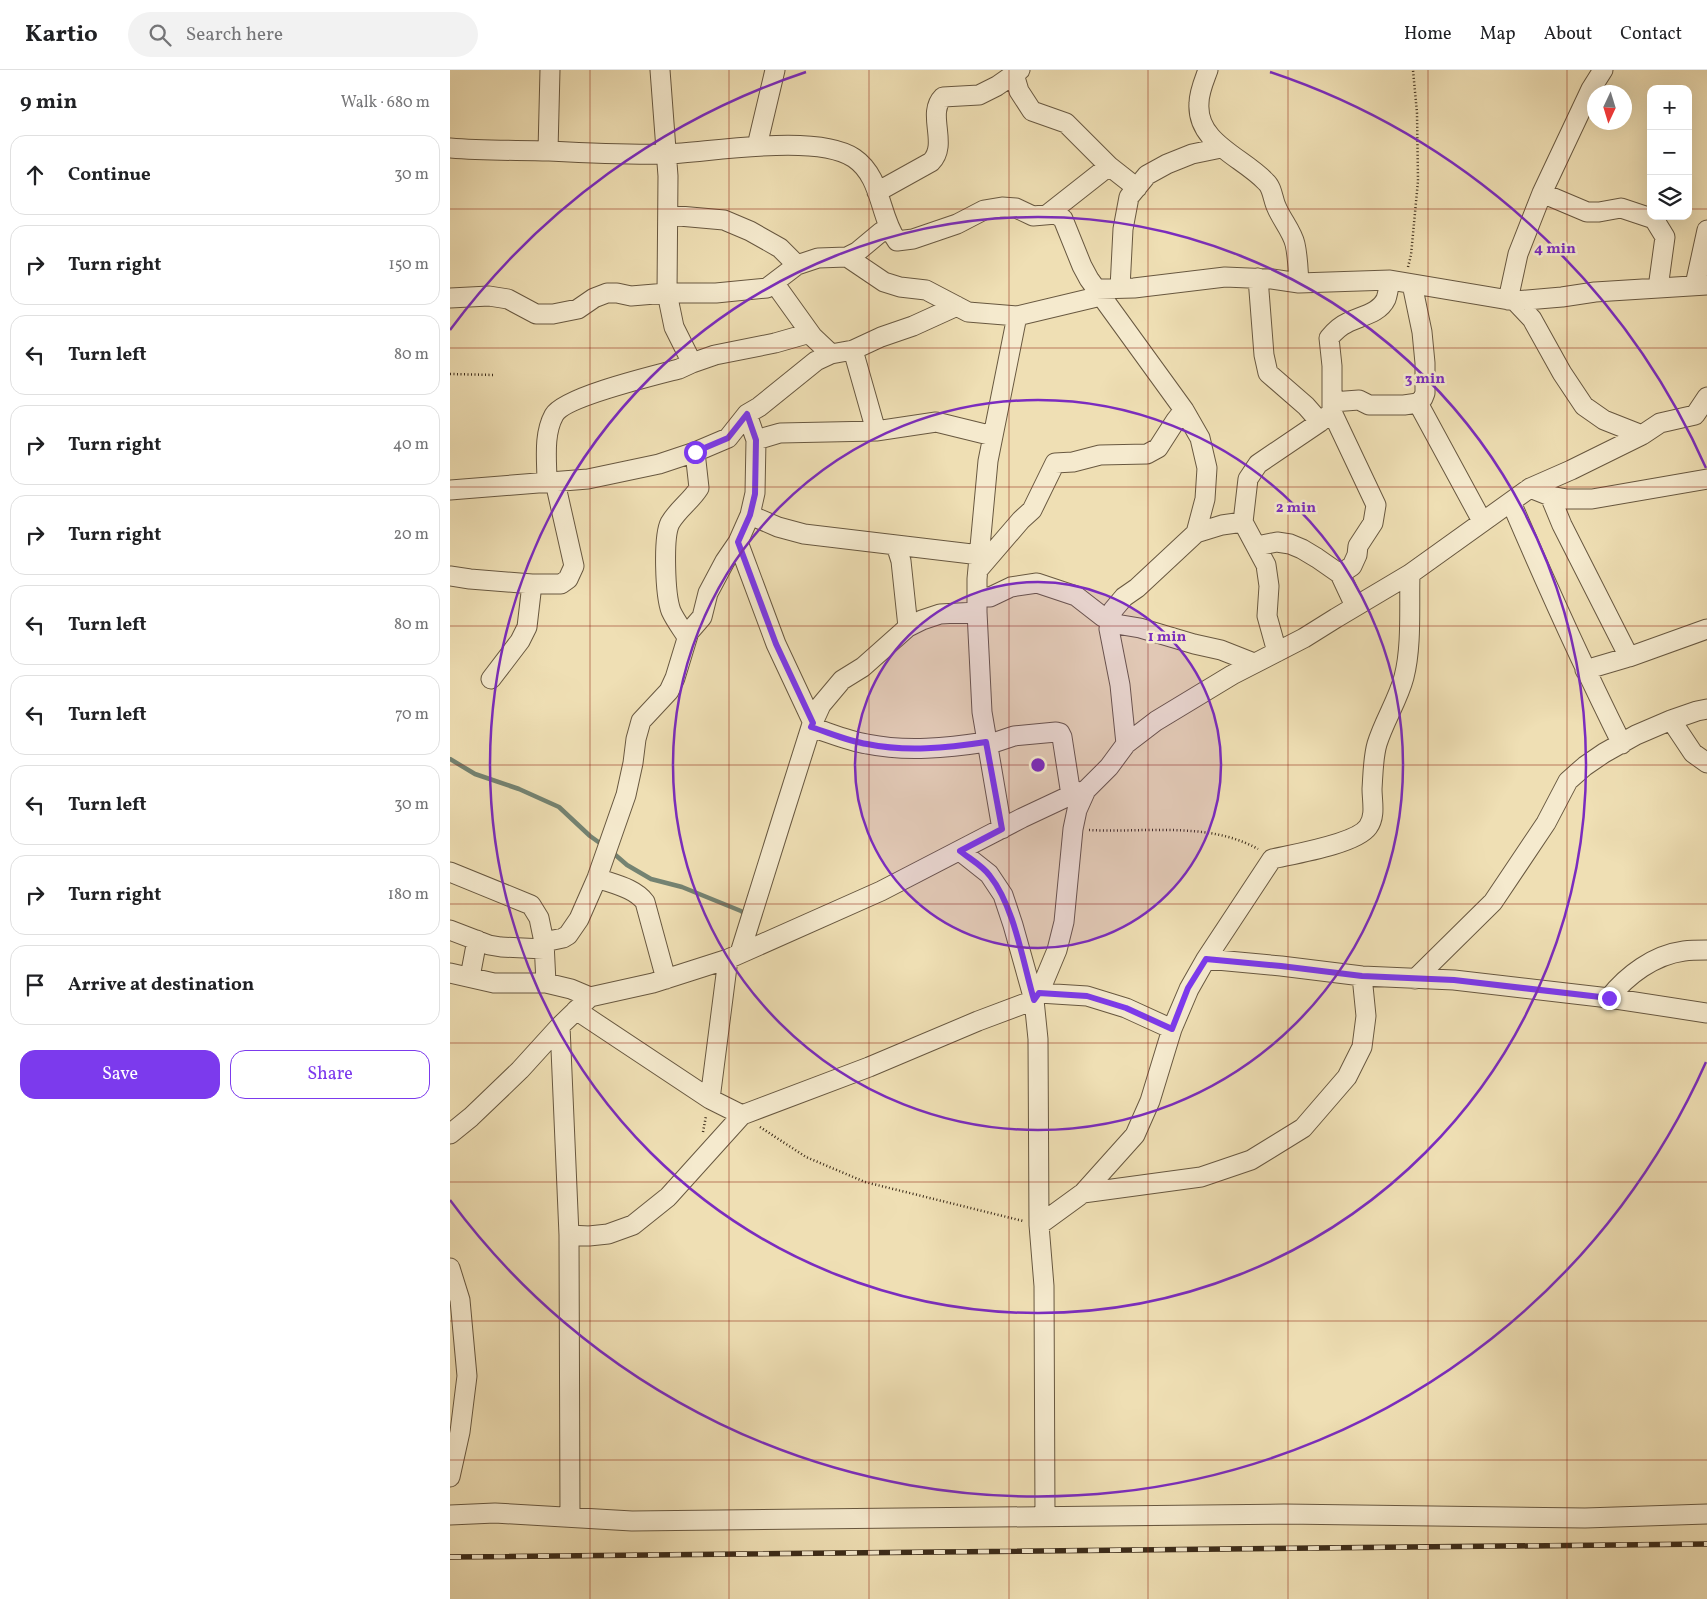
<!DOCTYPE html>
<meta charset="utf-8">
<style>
:root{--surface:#fff;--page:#f2f2f2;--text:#202124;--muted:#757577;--line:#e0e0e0;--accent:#7c3aed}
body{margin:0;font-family:Vollkorn,serif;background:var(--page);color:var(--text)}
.controls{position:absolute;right:15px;top:15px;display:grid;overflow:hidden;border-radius:10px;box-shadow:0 5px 20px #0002}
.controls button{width:45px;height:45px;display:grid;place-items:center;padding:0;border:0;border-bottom:1px solid var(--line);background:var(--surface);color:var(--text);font:25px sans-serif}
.compass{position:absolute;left:1137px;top:15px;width:45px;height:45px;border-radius:50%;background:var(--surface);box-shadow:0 5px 20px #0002;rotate:184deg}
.stop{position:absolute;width:15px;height:15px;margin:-11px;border:4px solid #7c3aed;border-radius:50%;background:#fff}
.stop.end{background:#7c3aed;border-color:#fff;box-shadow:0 1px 5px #0008}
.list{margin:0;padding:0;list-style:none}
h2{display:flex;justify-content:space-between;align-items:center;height:65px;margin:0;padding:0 20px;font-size:21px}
h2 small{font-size:16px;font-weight:400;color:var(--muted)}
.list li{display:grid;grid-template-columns:32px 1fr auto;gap:15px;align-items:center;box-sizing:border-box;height:80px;margin:0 10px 10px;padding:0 10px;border:1px solid var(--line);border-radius:15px}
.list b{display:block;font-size:19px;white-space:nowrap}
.list em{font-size:16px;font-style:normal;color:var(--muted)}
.actions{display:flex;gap:10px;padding:15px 20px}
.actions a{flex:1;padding:11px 0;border:1px solid var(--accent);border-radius:15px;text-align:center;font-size:18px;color:var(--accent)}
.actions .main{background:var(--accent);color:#fff}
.icon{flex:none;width:28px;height:28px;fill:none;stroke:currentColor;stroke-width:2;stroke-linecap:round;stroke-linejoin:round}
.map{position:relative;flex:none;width:1257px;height:1529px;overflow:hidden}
header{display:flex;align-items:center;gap:30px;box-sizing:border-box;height:70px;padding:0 25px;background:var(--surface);border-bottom:1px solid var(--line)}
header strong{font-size:24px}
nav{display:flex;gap:28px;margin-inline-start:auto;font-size:18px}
.search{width:350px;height:45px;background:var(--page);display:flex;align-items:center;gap:12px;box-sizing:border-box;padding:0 18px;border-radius:28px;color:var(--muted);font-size:19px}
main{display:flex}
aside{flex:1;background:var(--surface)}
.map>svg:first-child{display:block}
</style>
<header>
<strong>Kartio</strong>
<div class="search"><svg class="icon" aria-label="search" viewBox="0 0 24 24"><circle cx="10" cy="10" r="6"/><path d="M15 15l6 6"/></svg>Search here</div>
<nav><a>Home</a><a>Map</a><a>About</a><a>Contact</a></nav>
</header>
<main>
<aside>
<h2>9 min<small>Walk · 680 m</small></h2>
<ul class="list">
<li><svg class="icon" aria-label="ahead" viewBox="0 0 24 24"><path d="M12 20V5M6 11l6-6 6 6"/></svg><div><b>Continue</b></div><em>30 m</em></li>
<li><svg class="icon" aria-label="right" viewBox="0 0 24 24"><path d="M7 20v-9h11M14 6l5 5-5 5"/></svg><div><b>Turn right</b></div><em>150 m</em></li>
<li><svg class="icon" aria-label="left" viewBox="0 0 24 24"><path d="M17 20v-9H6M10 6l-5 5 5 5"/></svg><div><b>Turn left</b></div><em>80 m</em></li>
<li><svg class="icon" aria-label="right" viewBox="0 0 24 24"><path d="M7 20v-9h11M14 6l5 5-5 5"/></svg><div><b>Turn right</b></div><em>40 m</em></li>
<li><svg class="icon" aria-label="right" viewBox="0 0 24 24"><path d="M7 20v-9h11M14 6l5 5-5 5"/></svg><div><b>Turn right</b></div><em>20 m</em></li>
<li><svg class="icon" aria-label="left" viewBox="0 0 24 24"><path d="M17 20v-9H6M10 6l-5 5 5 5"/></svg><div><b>Turn left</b></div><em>80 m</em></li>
<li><svg class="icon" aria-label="left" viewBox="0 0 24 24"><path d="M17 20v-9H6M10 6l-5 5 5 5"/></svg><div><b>Turn left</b></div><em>70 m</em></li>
<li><svg class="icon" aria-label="left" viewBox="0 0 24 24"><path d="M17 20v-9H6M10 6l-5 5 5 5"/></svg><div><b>Turn left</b></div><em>30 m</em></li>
<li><svg class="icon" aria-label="right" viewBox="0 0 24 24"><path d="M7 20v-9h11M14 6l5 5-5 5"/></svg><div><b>Turn right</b></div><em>180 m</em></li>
<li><svg class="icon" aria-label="arrive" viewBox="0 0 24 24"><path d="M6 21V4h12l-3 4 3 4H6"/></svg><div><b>Arrive at destination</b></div></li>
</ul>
<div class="actions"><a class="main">Save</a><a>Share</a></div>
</aside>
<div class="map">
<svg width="1257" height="1529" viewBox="0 0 1257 1529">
<rect width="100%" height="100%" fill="#efdfb4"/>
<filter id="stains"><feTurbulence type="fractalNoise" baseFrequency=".004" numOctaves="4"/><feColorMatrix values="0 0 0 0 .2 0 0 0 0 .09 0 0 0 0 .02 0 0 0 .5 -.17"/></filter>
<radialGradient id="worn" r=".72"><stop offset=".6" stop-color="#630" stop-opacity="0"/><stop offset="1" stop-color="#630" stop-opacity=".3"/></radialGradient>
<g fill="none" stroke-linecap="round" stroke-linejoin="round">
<path stroke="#748372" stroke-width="4.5" d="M 0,689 L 25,704 L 69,719 L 109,737 L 140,766 L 154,776
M 162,782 L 177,795 L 201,809 L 232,817 L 291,841 L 295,844"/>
<defs>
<path id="street" d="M 210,0 L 218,106 L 217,223 L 224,257 L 242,293 L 265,285 L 325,273 L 360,263
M 758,0 C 754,11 749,22 749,33 C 746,73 793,87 816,112 C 822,117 823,129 826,136 C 831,149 842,161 845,174 C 848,187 848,200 849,213
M 564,4 L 569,21 L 582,41 L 616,53 L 659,96 L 687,118
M 307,76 L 325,0
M 0,78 C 33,81 66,80 99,81 C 138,83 177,85 217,84 C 262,82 367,63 404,88 C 432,107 429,146 447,171 L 463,169 L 507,154 L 534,140 L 552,137 L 566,138 L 583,146 L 606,144 L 613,149 L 632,196 L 639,209 L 734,340 L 750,368 L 757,398 L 755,429 L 746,463
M 98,81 L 100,0
M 427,122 L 481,92 C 499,74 476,44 493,27 L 529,25 L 547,16 L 570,0
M 1092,123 L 1137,142 L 1149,142 L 1171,138 L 1204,149 L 1215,167 L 1208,218
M 598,144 L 659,96
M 218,145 L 274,150 L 300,161 L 330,178 L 347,195
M 397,187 L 434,212 L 450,217 L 476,220 L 518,242 L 567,246 L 651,226
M 808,208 L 814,285 L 818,303 L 856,336 L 870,352
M 325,214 L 363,267 L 381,284
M 1245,215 L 1257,160
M 670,218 L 673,159 L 679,127 L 697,105 L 717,94 L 742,84 L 771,78
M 646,219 L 684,218 L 775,207 L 822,209 L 849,213 L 940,210 L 1065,231 L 1082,249 L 1112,303 L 1134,336 L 1154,350 L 1192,365
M 0,228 L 39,226 L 58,229 L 86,244 L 103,244 L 128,239 L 144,228 L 157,223 L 167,223 L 181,226 L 217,223 L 266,223 L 317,218 L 347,195 L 368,188 L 397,187 L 407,182 L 431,162 L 440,161
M 1058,230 L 1068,184 L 1092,123 L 1141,19 L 1153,0
M 1065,231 L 1112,227 L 1145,222 L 1257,215
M 403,280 L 426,361
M 882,332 L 909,330 L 919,335 L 954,335 L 968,333 L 973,328 L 975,323 L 975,293 L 972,262 L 962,214
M 968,333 L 1032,451
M 882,342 L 926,435 L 923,453 L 908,476 L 907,485 L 902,496 L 890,504
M 306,370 L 330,363 L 426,361 L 486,352 L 543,366
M 97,413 C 97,391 93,365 104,345 C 114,327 206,305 229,299 L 242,293
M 1080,418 L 1100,426 L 1117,429 L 1142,429 L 1257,409
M 0,420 L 138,409 L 209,394 L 245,382 L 278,368 L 297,344 L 309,337 L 366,291 L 381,284 L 403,280 L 431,267 L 463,256 L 507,236
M 1100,426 L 1112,455 L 1179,587
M 1061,432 C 1096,514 1132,594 1172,674
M 300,445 L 328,457 L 354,464 L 530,485
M 793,452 L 816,495 L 819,516 L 817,546 L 827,582
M 288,472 L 326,574 L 363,653
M 446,475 L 451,491 L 458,557
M 807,476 L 827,472 L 840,474 L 852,479 L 867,488 L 890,504 L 905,536
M 528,500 L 571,450 L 582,440 L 605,393 L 623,392 L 650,385 L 697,384 L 708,378 L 726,350 L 734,340
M 0,506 L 20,509 L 82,514 L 111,514 L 118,509 L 124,496 L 105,412
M 527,527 L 540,527 L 561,517 L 587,513 L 626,526 L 653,547 L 661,548
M 660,553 L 690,558 L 744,574 L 771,580 L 804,593
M 237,567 C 232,559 225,550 221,541 C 215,525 213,467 220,453 C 228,439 241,431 249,418 L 245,382
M 1135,600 L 1179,587 L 1257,559
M 41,609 L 70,571 L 77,557 L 82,514
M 1221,650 L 1243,683 L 1257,693
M 361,657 C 380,663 398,671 417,674 C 456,682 497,678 536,672
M 676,674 L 670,615 L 659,559 L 663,540 L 674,527 L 687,518 L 746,463 L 772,455 L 793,452 L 798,409 L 808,394 L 870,352 L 882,342 L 882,296 L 879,268 C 884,262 890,256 897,253 C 910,246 929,244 936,229 C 938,223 939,216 940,210
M 537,675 L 564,666 L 606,662 L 610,663 L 612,667 L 621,725
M 552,759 L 532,642 L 527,542 L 527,509 L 538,391 L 567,246
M 510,781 L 539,804 L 553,825 L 563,855 L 584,930 L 588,969 L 589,1155 L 594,1216 L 595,1446
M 0,802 L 81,835 L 89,848 L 94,872
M 147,808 C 163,814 185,818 195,832 L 216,909
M 0,860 L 39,875 L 51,877 L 94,879
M 290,883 L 331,752 L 361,657 L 371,635 L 392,610 L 413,597 L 458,557 L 472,550 L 490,544 L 527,542
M 756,889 L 831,896 L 912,906 L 1004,910 L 1159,928 L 1257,943
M 0,903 L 44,913 L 96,913 L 121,919 L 140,927
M 20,907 L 27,870
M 965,909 L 1043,832 L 1096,753 L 1118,711 L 1135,696 L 1154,683 L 1186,665 L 1221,650 L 1247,641 L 1257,639
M 96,913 L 94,872 L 113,868 L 118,865 L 129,849 L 147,808 L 176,725 L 183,693 L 186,669 L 191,651 L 219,621 L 225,608 L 239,562 L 252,547 L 258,523 L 275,491 L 288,472 L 300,445 L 305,423 L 306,370 L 297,344
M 589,923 L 637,926 L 676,938 L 722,959
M 1159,928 C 1177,905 1204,885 1234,881 C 1241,880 1249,880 1257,880
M 126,940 L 260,1029 L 292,1045
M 110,956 L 119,1165 L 120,1446
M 260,1029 L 278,889 L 431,821 L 572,748 L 621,725 L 636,720 L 659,697 L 676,674 L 706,651 L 782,605 L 854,568 L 886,548 L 960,504
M 0,1064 L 21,1047 L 70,1000 L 110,956 L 140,927 L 203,913 L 278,889
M 633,1123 L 751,1107 L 801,1090 L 853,1058 L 897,1007 L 912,977 L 916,946 L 912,906
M 589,1155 L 633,1123 L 685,1065 L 700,1031 L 722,959 L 739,919 L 756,889 L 822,789 C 844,784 906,774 918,757 C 926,746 922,731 922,719 C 923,705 923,688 927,674 C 934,651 948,630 954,607 C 962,576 959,536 960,504 L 1080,418 L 1121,400 L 1192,365 L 1210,353 L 1245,345 L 1257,327
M 119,1165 L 139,1166 L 158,1164 L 183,1155 L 218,1127 L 292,1045 L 419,997 L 528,951 L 584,930 L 589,923 L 607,880 L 614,852 L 623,759 L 627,740 L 636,720
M 0,1198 L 10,1230 L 17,1306 L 10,1362 L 0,1407
M 0,1445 L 45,1443 L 182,1451 L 834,1444 L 1135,1448 L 1257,1444"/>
</defs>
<use href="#street" stroke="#685840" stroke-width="21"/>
<path stroke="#3b2b19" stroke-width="2.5" stroke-dasharray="1 2.5" stroke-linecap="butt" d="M 958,197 L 961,185 L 968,111 L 967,43 L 963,0
M 0,304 L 45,305
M 639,760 C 695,763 758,751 808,779
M 310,1057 L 356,1087 L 415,1112 L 573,1151
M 253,1062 L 256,1046"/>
<use href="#street" stroke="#f5eace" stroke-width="19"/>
<defs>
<path id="rail" d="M 0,1487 L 1257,1474"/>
</defs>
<use href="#rail" stroke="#3b2b19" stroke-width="5.5"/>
<use href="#rail" stroke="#f5eace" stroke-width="4" stroke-dasharray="11" stroke-linecap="butt"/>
</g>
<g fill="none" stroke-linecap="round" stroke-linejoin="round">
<path stroke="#7c3aed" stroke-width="6" d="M 245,382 L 278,368 L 297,344 L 306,370 L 305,424 L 300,445 L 288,472 L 326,574 L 363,653 L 361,657 C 380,663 398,671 417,674 C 456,682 497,678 536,672 L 552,759 L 510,781 C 520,789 533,796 540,806 C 564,836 573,892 584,930 L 589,923 L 637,926 L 676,938 L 722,959 L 738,918 L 756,889 L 831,896 L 912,906 L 1004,910 L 1159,928"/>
</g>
<path fill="none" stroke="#8f2418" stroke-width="1" stroke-opacity="0.55" d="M 140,0 L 140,1529M 279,0 L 279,1529M 419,0 L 419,1529M 559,0 L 559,1529M 698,0 L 698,1529M 838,0 L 838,1529M 978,0 L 978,1529M 1117,0 L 1117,1529M 0,139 L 1201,139M 1238,139 L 1257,139M 0,278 L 1257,278M 0,417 L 1257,417M 0,556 L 1257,556M 0,695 L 1257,695M 0,834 L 1257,834M 0,973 L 1257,973M 0,1112 L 1257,1112M 0,1251 L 1257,1251M 0,1390 L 1257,1390"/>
<circle cx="588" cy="695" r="183" fill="#7b2cbf" fill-opacity=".12"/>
<g fill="none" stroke="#7b2cbf" stroke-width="2.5">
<circle cx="588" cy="695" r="183"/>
<circle cx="588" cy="695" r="365"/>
<circle cx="588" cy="695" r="548"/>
<path d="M1256 992A731 731 0 0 1 0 1130M0 260A731 731 0 0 1 356 2M820 2A731 731 0 0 1 1256 398"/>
</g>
<circle cx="588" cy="695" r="8" fill="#7b2cbf" stroke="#f5eace" stroke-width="2.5"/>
<g font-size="15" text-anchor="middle" font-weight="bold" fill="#7b2cbf" stroke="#f5eace" stroke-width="5" stroke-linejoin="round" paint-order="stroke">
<text x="1105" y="183">4 min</text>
<text x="975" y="313">3 min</text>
<text x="846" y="442">2 min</text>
<text x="717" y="571">1 min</text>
</g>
<rect width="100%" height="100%" filter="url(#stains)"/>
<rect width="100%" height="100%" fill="url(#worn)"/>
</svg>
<div class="controls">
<button>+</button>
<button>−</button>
<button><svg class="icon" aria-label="layers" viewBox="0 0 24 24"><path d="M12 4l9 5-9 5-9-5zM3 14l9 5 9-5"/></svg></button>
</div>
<svg class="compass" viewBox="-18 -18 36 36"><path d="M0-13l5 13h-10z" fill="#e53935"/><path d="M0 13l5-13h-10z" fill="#757577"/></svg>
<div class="stop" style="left:245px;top:382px"></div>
<div class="stop end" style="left:1159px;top:928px"></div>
</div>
</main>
